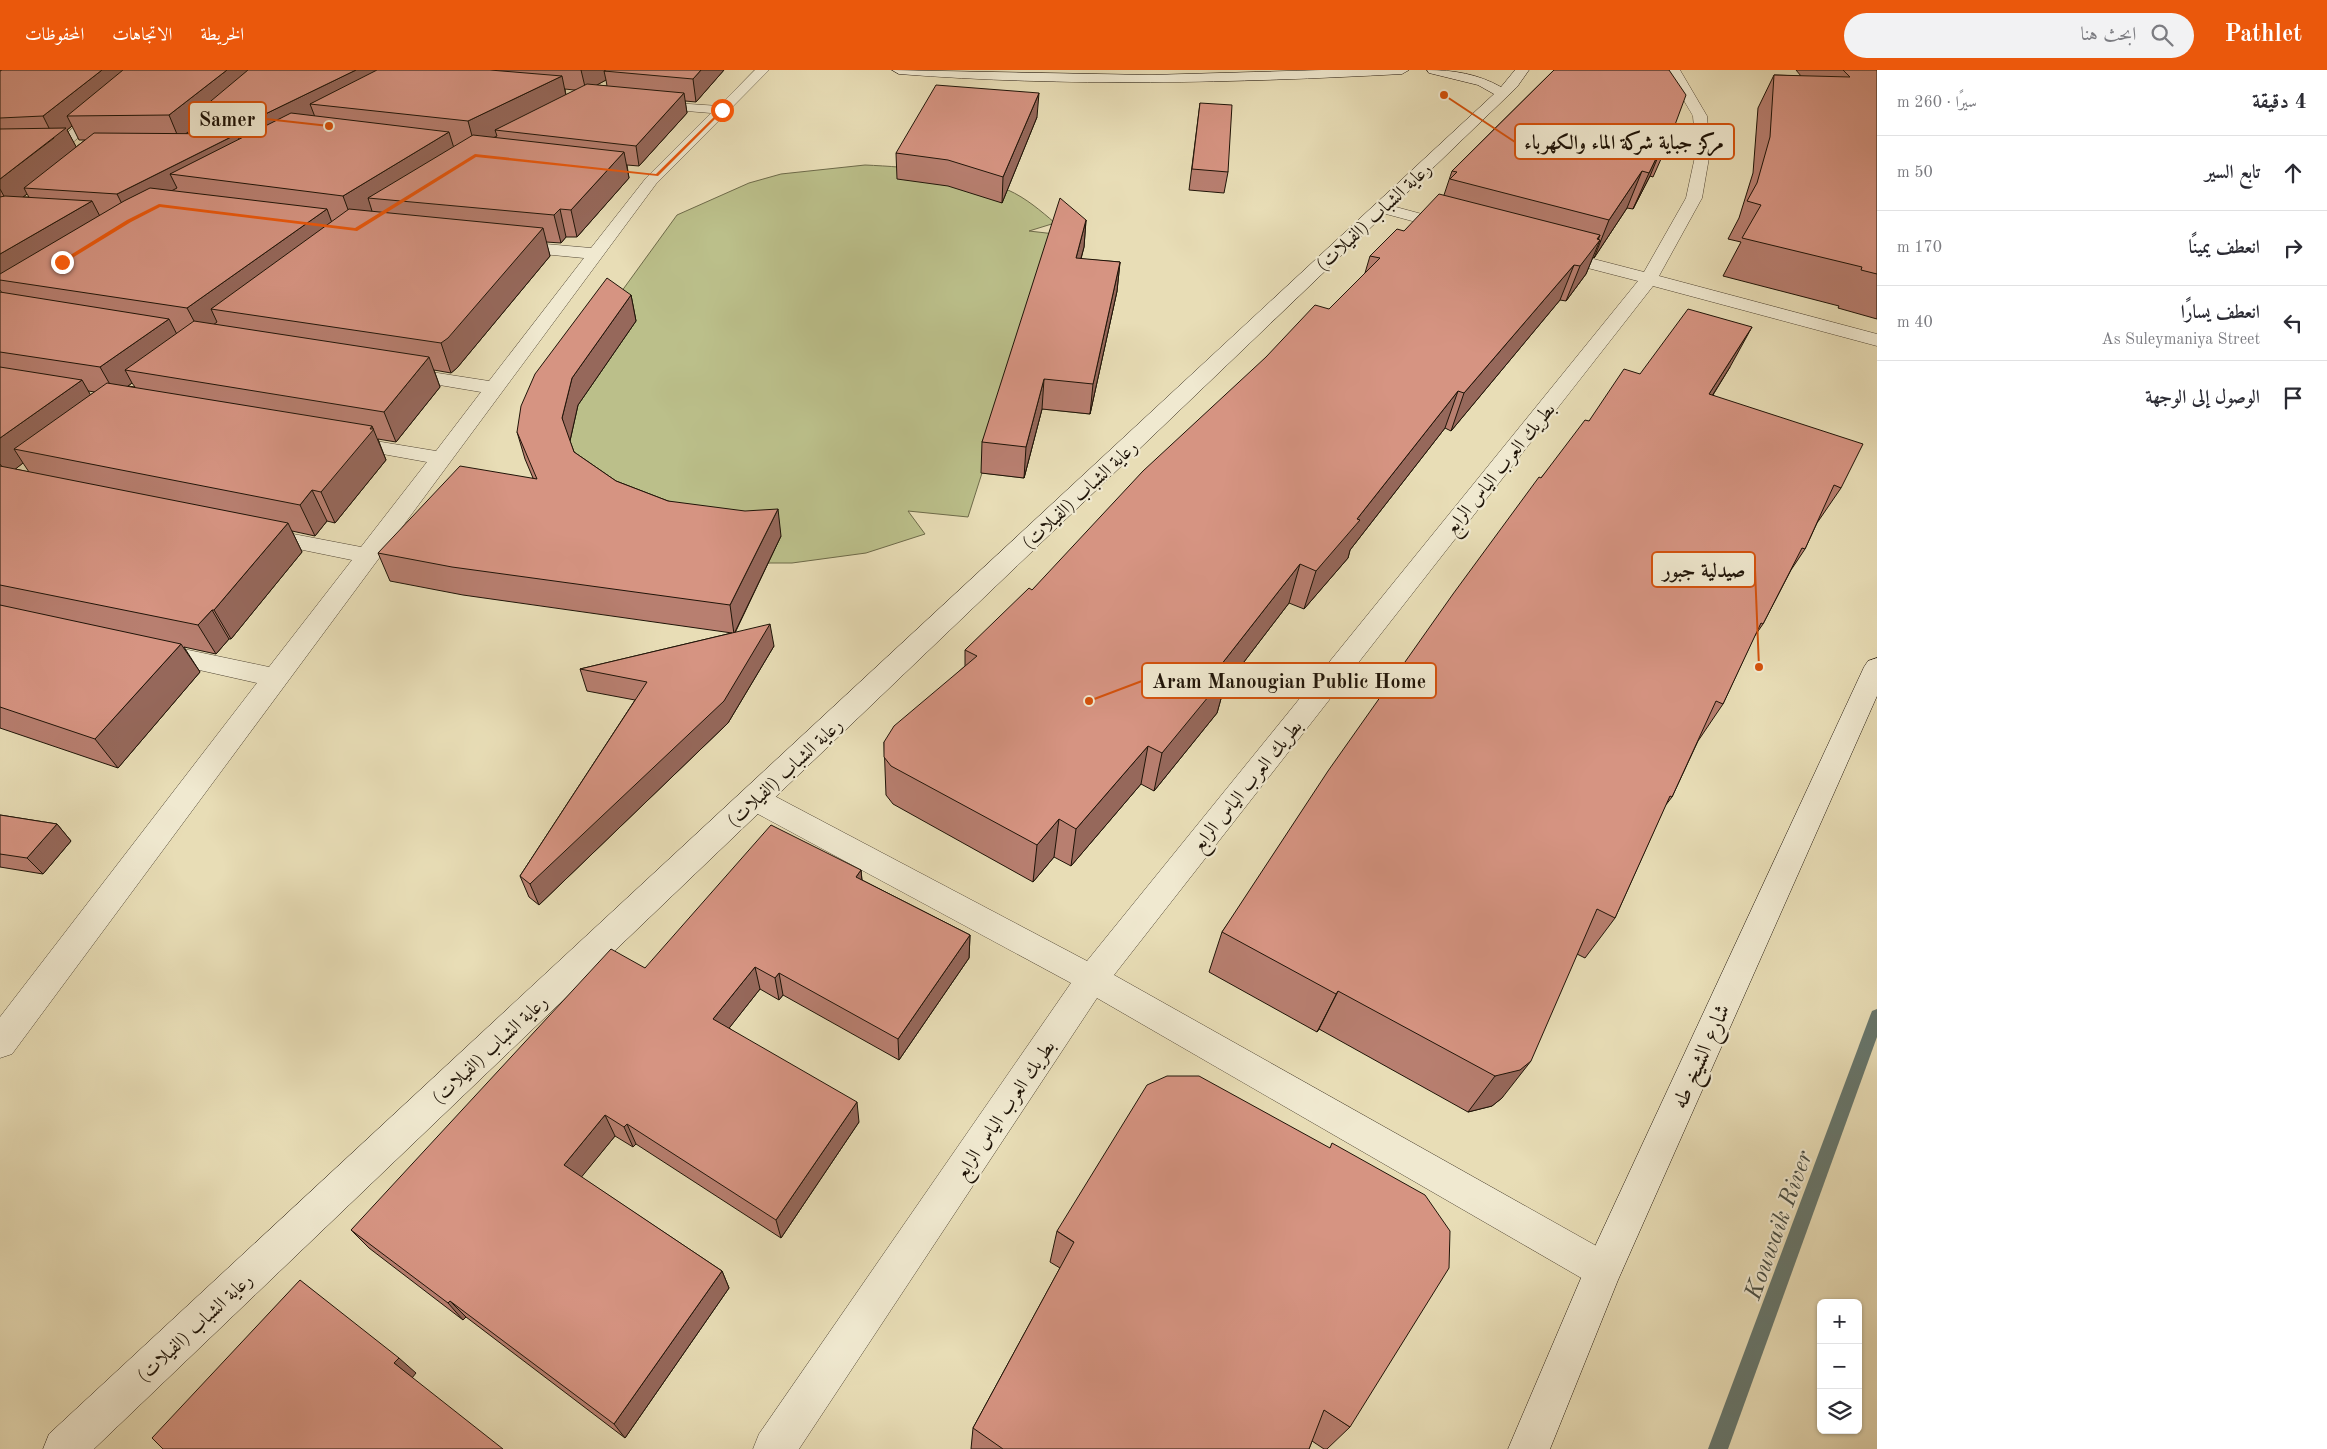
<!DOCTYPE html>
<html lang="ar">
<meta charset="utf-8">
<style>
:root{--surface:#fff;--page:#f2f2f3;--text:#2b2b33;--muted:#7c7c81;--line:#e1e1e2;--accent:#ea580c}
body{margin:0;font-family:"Old Standard TT",Amiri,serif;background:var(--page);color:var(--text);direction:rtl}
.controls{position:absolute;right:15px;bottom:15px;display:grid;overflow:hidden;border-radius:8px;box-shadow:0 1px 4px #0004}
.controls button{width:45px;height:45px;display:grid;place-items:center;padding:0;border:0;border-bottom:1px solid var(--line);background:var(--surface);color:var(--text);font:25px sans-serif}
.stop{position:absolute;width:15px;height:15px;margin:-11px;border:4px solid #ea580c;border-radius:50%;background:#fff}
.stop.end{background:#ea580c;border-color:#fff;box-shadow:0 1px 5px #0008}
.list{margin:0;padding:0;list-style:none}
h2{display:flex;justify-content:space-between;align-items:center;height:65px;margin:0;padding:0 20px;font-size:21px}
h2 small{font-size:16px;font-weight:400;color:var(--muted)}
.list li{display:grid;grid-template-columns:32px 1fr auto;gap:15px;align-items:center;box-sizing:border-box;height:75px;padding:0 20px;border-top:1px solid var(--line)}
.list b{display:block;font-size:19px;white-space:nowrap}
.list p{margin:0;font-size:16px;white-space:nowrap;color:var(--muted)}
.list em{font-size:16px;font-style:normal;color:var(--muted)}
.icon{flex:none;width:28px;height:28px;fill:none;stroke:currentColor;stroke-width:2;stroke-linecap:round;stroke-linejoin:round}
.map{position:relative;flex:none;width:1877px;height:1379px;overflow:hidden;direction:ltr}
header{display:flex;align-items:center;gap:30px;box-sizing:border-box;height:70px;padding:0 25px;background:var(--accent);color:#fff}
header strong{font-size:24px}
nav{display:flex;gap:28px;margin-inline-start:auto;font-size:18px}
.search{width:350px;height:45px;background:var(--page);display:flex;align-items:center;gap:12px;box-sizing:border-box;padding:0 18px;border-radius:28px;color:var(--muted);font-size:19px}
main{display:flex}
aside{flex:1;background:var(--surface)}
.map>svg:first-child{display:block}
</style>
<header>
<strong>Pathlet</strong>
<div class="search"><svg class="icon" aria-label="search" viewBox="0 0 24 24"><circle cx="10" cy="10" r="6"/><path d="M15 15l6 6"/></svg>ابحث هنا</div>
<nav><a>الخريطة</a><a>الاتجاهات</a><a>المحفوظات</a></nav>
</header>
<main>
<aside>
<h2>4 دقيقة<small>سيرًا · 260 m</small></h2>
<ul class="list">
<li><svg class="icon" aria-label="ahead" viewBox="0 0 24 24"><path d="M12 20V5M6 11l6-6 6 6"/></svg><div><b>تابع السير</b></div><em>50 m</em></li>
<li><svg class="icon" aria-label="right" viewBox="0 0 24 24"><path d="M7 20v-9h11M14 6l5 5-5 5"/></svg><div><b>انعطف يمينًا</b></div><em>170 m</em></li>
<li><svg class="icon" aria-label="left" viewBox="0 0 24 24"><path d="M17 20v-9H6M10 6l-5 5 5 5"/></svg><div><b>انعطف يسارًا</b><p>As Suleymaniya Street</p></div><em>40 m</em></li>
<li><svg class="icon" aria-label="arrive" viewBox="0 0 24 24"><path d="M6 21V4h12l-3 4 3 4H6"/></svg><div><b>الوصول إلى الوجهة</b></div></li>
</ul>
</aside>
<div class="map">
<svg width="1877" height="1379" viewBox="0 0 1877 1379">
<rect width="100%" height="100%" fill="#e8ddb6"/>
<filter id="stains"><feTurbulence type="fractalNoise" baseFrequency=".004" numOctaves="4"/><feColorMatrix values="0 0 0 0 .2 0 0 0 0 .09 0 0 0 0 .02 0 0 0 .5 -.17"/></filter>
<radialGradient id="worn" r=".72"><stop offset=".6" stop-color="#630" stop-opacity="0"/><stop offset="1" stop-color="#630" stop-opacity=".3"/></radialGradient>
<path fill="#bbbf8a" stroke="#6d6a49" d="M 865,95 C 910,97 966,102 1008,120 C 1026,128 1041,141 1055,153 L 1029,161 L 1055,164 L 1052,176 L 1083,179 L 1073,217 L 1117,221 L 1090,344 L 1042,339 L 1024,408 L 982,403 L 968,447 L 908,441 L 925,464 L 866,483 L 792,493 L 726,493 L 529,363 L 542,331 L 677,145 L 749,113 L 781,104 Z"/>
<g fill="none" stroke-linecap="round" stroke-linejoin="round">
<path fill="#68786e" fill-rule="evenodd" d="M 1877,939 L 1877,967 L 1728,1379 L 1708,1379 L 1870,946 L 1872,941 Z"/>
<defs>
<path id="street" d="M 142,0 L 157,0 L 65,79 L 55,79 L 53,76 L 55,73 Z
M 755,0 L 769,0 L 656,114 L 12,984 L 0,988 L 0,947 L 257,613 L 146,588 L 142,582 L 146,576 L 155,573 L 269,597 L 352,490 L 254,470 L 251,465 L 254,460 L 262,458 L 361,477 L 427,392 L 338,376 L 335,372 L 338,368 L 345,366 L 436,381 L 481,322 L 392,307 L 389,303 L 392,299 L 399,297 L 489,311 L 584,188 L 511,181 L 505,180 L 503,176 L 505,172 L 511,171 L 591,178 L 646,108 L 711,43 L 649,38 L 644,37 L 642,34 L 644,31 L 719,36 Z
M 1666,0 L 1680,0 L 1707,46 L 1710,82 L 1702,128 L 1659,206 L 1877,264 L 1877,276 L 1653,216 L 1114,905 L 1616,1187 L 1622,1200 L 1616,1213 L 1603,1219 L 1590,1213 L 1097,928 L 799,1379 L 753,1379 L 759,1364 L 1071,913 L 745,737 L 741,729 L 745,721 L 755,718 L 765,721 L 1087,891 L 1638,211 L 1549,188 L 1547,184 L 1549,180 L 1555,179 L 1644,202 L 1686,128 L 1696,82 L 1693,46 Z
M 1381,133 L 1459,154 L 1461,157 L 1459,160 L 1453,162 L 1375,141 L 1373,138 L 1375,135 Z"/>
<path id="secondary" d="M 892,0 L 1150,5 L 1322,0 L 1409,0 L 1402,4 C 1234,13 1067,17 899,4 Z
M 1427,0 C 1454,0 1478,4 1501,17 L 1515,0 L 1529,0 L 1517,17 L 1435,96 L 94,1379 L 43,1379 L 49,1364 L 1494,24 L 1478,15 L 1429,3 Z
M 1877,588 L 1877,626 L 1618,1210 L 1550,1379 L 1508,1379 L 1590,1187 L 1864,597 L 1868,591 Z"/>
</defs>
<use href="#street" stroke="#514634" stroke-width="1"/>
<use href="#secondary" stroke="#1f1408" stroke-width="1"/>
<use href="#street" fill="#f0e9d0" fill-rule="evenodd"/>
<use href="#secondary" fill="#f0e9d0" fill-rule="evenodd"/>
</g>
<path fill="#b87f70" stroke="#1f1408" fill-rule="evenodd" d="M 0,0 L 724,0 L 696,32 L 685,31 L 687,43 L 639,96 L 627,95 L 629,108 L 577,167 L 566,167 L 561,173 L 546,172 L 550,186 L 457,298 L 451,303 L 434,300 L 440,317 L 396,372 L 378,369 L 386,390 L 335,453 L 327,451 L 315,466 L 292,461 L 302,482 L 231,569 L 229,569 L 216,584 L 184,577 L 200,602 L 118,698 L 0,658 L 0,222 L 2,223 L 0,220 ZM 606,10 L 607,16 L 596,15 ZM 565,19 L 574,20 L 576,20 L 566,25 ZM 197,55 L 200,64 L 186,64 ZM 72,56 L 79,70 L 85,70 L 76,77 L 67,60 ZM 27,124 L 29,127 L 23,127 ZM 132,313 L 135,317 L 128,316 ZM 88,321 L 95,322 L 90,325 ZM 23,393 L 29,402 L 15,399 Z
M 1554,0 L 1669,71 L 1653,107 L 1650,106 L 1633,139 L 1627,138 L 1594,188 L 1593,187 L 1586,204 L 1566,231 L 1560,230 L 1451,361 L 1445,358 L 1350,480 L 1348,488 L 1304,539 L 1289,533 L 1224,618 L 1217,643 L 1154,721 L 1141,714 L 1071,796 L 1054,787 L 1033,812 L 893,734 L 886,725 L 884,672 L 965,596 L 965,580 L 1032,520 L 1329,239 L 1365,203 L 1370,186 L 1404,161 L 1444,125 L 1452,101 Z
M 1796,0 L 1877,0 L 1877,249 L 1838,238 L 1839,236 L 1723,206 L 1741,172 L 1728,169 L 1739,148 L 1753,103 L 1758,38 L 1774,5 L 1801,6 Z
M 1200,33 L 1228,102 L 1224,123 L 1189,120 Z
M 1037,47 L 1002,133 L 948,116 L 897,109 L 896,83 Z
M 1086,150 L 1084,177 L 1081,189 L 1120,192 L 1117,221 L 1090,344 L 1042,339 L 1024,408 L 981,403 L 982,372 Z
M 631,225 L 636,251 L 578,335 L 570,371 L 574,382 L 616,411 L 668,431 L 781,466 L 735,563 L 774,576 L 728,653 L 539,835 L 529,827 L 520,806 L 635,630 L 587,621 L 580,599 L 732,563 L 463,525 L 390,511 L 378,483 L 533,408 L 525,389 L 517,362 Z
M 1730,297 L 1713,325 L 1841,418 L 1817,453 L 1805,479 L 1791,500 L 1763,554 L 1754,567 L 1723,634 L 1698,671 L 1672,727 L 1665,736 L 1615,848 L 1585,888 L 1577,884 L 1502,1028 L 1492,1036 L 1468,1042 L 1319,959 L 1317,962 L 1209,902 L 1222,862 L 1541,408 L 1589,351 L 1640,304 Z
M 0,745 L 57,754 L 71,771 L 43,804 L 0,797 Z
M 861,800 L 862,810 L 970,865 L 969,888 L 899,990 L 783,925 L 779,930 L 760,919 L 729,958 L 859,1052 L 781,1168 L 636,1074 L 633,1077 L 615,1066 L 581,1107 L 722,1201 L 729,1218 L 625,1368 L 466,1247 L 463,1250 L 369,1178 L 351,1160 L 645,898 Z
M 1057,1161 L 1350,1357 L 1327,1379 L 1324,1379 L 1312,1371 L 1309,1379 L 971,1379 L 973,1358 L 1060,1198 L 1050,1192 Z"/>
<path fill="#96685b" stroke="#1f1408" d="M 102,0 L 140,0 L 67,46 L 72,56 L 67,60 L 79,82 L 24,118 L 27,124 L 10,137 L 0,119 L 0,109 L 54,68 L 43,46 Z
M 227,0 L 264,0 L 193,46 L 197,55 L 179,69 L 169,45 Z
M 356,0 L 407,0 L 310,34 L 315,47 L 267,72 L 257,48 Z
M 581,0 L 623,0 L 604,1 L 606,10 L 586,21 Z
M 701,0 L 724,0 L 696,32 L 693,9 Z
M 562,6 L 567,31 L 495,60 L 497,66 L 475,77 L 468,51 Z
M 684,23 L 687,43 L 639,96 L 636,76 Z
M 1039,23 L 1037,47 L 1002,133 L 1003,107 Z
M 449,62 L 457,88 L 368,128 L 372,141 L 353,153 L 343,126 Z
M 237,64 L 245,83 L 170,104 L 177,118 L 127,144 L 117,124 Z
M 1665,70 L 1650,106 L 1633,139 L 1649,103 Z
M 624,82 L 629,108 L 577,167 L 571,140 Z
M 1642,101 L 1627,138 L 1594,188 L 1609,150 Z
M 92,131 L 105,156 L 0,210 L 0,184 Z
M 327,139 L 336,164 L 211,239 L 217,252 L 201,264 L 187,238 Z
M 560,139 L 566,167 L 561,173 L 554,145 Z
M 1086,150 L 1084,177 L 1073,217 L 1076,188 Z
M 543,158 L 550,186 L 457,298 L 451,303 L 441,273 Z
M 1600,165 L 1596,175 L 1600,170 L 1586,204 L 1566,231 L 1580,196 Z
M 1120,192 L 1117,221 L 1090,344 L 1093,314 Z
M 1574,195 L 1560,230 L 1451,361 L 1464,323 Z
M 631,225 L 636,251 L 578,335 L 569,375 L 562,348 L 572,308 Z
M 169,249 L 183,276 L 125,300 L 132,313 L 116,325 L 100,297 Z
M 1752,257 L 1730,297 L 1687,366 L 1709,324 Z
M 429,287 L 440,317 L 396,372 L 384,342 Z
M 1044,309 L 1042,339 L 1024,408 L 1026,377 Z
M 82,310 L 98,338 L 14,379 L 23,393 L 8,405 L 0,394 L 0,368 Z
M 1458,321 L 1445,358 L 1350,480 L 1348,488 L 1304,539 L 1316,501 Z
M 372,356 L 386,390 L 335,453 L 321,422 Z
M 312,420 L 327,451 L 315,466 L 300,435 Z
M 778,439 L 781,466 L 734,564 L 730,535 Z
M 288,453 L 302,482 L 231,569 L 214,540 Z
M 1300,494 L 1289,533 L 1224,618 L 1217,643 L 1154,721 L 1162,683 L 1217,600 Z
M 212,540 L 229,569 L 216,584 L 198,555 Z
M 770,554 L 774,576 L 728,653 L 539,835 L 530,814 Z
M 181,574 L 200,602 L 118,698 L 95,669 Z
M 1148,676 L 1141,714 L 1071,796 L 1076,759 Z
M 1059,749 L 1054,787 L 1033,812 L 1037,775 Z
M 57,754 L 71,771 L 43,804 L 27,788 Z
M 861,800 L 863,824 L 856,807 Z
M 970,865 L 969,888 L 899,990 L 898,969 Z
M 755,897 L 760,919 L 719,971 L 713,949 Z
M 779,903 L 783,925 L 779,930 L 775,908 Z
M 1338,921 L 1319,959 L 1317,962 Z
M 1531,991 L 1502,1028 L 1492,1036 L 1468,1042 L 1495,1006 Z
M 857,1032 L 859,1052 L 781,1168 L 776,1150 Z
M 605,1045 L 615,1066 L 575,1115 L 564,1095 Z
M 627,1054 L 636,1074 L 633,1077 L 624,1057 Z
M 722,1201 L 729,1218 L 625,1368 L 614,1354 Z
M 450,1231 L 466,1247 L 463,1250 L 448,1233 Z
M 399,1288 L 416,1303 L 412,1308 L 394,1293 Z"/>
<path fill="#d69482" stroke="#1f1408" d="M 2,0 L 102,0 L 43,46 L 0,48 L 0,1 Z
M 123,0 L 227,0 L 169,45 L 67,46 Z
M 248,0 L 356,0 L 257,48 L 193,46 Z
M 377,0 L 490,0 L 562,6 L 468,51 L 310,34 Z
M 606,0 L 701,0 L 693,9 L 604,1 Z
M 1554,0 L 1669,0 L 1686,25 L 1669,71 L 1665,70 L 1649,103 L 1642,101 L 1609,150 L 1450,109 L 1457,102 L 1452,101 Z
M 1843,0 L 1877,0 L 1877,204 L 1861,200 L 1862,197 L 1742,168 L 1761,135 L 1747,131 L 1757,113 L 1770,67 L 1774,5 L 1850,7 Z
M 587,14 L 684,23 L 636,76 L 495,60 Z
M 936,15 L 1039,23 L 1003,107 L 948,90 L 896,83 Z
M 1200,33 L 1232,35 L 1228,102 L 1192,99 Z
M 291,43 L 449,62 L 343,126 L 170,104 Z
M 66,58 L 0,109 L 0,59 Z
M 94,63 L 237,64 L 117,124 L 24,118 Z
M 473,65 L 624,82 L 571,140 L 560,139 L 554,145 L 368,128 Z
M 150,118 L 327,139 L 187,238 L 0,210 L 0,204 L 124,131 Z
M 1439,124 L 1600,165 L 1597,169 L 1600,170 L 1580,196 L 1574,195 L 1464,323 L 1458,321 L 1357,449 L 1360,450 L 1316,501 L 1300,494 L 1217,600 L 1227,604 L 1162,683 L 1148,676 L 1076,759 L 1059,749 L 1037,775 L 891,696 L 884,687 L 884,672 L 894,656 L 977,586 L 965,580 L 1029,518 L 1032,520 L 1143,401 L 1266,287 L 1315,235 L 1329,239 L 1380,188 L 1370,186 L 1397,159 L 1404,161 Z
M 5,126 L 92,131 L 0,184 L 0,127 Z
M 1060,128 L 1086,150 L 1076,188 L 1120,192 L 1093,314 L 1044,309 L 1026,377 L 982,372 Z
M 349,139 L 543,158 L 448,268 L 441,273 L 211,239 Z
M 607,208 L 631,225 L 572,308 L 562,348 L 574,382 L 616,411 L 668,431 L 745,441 L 778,439 L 730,535 L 452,497 L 378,483 L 460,396 L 537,409 L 517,362 L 521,336 L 535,304 Z
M 0,222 L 169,249 L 100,297 L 0,282 Z
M 1688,239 L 1752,257 L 1709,324 L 1863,374 L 1841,418 L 1834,415 L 1805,479 L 1802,478 L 1763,554 L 1761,553 L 1723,634 L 1716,631 L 1672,727 L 1670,726 L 1615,848 L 1597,839 L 1531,991 L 1520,1000 L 1495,1006 L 1338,921 L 1336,924 L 1222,862 L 1328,701 L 1453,524 L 1539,407 L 1541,408 L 1585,350 L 1589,351 L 1624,299 L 1640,304 Z
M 194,251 L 429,287 L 384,342 L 125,300 Z
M 0,297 L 82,310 L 0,368 Z
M 107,313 L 372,356 L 370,359 L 374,359 L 321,422 L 312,420 L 300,435 L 14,379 Z
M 0,396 L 288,453 L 214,540 L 212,540 L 198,555 L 0,515 Z
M 0,535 L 181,574 L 95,669 L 0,637 Z
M 770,554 L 724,631 L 530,814 L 520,806 L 647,612 L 580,599 Z
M 0,745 L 57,754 L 27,788 L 0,784 Z
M 771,755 L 861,800 L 856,807 L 970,865 L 898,969 L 779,903 L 775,908 L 755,897 L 713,949 L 857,1032 L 776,1150 L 627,1054 L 624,1057 L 605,1045 L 564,1095 L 722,1201 L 614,1354 L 450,1231 L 448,1233 L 351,1160 L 611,879 L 645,898 Z
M 1167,1006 L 1199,1006 L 1330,1078 L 1332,1073 L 1425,1125 L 1450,1161 L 1449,1198 L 1350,1357 L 1324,1340 L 1309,1379 L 1003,1379 L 973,1358 L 1074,1172 L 1057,1161 L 1147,1015 Z
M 300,1210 L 399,1288 L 394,1293 L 503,1379 L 163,1379 L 152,1368 Z"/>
<path fill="#ea580c" d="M 721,40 L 724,40 L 658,106 L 476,87 L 357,161 L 160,137 L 131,152 L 64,193 L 59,192 L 127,150 L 159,134 L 355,158 L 475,84 L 656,104 Z"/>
<g text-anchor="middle" stroke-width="4.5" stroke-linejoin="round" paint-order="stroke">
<g font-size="19" fill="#1f1408" stroke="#f0e9d0">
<text transform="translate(1373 146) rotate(-43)" y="7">رعاية الشباب (الفيلات)</text>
<text transform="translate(1499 398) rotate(-51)" y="7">بطريك العرب الياس الرابع</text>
<text transform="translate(1079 424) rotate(-43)" y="7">رعاية الشباب (الفيلات)</text>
<text transform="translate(784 702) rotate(-43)" y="7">رعاية الشباب (الفيلات)</text>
<text transform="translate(1246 715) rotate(-51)" y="7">بطريك العرب الياس الرابع</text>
<text transform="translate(489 979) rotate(-43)" y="7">رعاية الشباب (الفيلات)</text>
<text transform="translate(1004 1039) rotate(-56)" y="7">بطريك العرب الياس الرابع</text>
<text transform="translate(194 1257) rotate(-43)" y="7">رعاية الشباب (الفيلات)</text>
</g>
<g font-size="22" fill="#1f1408" stroke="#f0e9d0">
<text transform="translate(1700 986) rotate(-66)" y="8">شارع الشيخ طه</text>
</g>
<g font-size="24" font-style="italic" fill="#494e44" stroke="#f0e9d0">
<text transform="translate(1778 1155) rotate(-70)" y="8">Kouwaik River</text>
</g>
</g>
<path fill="none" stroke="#d4520c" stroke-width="2" d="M329 56L266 49M1444 25L1515 72M1759 597L1755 500M1089 631L1142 611"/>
<g fill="#d4520c" stroke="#f0e9d0" stroke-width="2">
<circle cx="329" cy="56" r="5"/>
<circle cx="1444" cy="25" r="5"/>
<circle cx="1759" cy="597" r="5"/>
<circle cx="1089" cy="631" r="5"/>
</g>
<g fill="#f0e9d0" stroke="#d4520c" stroke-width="2">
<rect x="189" y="32" width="77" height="35" rx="5"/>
<rect x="1515" y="54" width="219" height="35" rx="5"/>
<rect x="1652" y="482" width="103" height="35" rx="5"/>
<rect x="1142" y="593" width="294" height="35" rx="5"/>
</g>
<g font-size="20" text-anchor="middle" font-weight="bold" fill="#1f1408">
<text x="227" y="56">Samer</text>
<text x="1624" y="79">مركز جباية شركة الماء والكهرباء</text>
<text x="1704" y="507">صيدلية جبور</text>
<text x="1289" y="618">Aram Manougian Public Home</text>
</g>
<rect width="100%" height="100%" filter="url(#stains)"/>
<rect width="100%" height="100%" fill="url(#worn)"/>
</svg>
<div class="controls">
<button>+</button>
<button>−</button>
<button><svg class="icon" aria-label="layers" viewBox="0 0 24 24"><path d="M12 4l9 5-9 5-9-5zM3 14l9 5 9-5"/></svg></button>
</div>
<div class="stop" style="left:722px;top:40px"></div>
<div class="stop end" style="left:62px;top:192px"></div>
</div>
</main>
